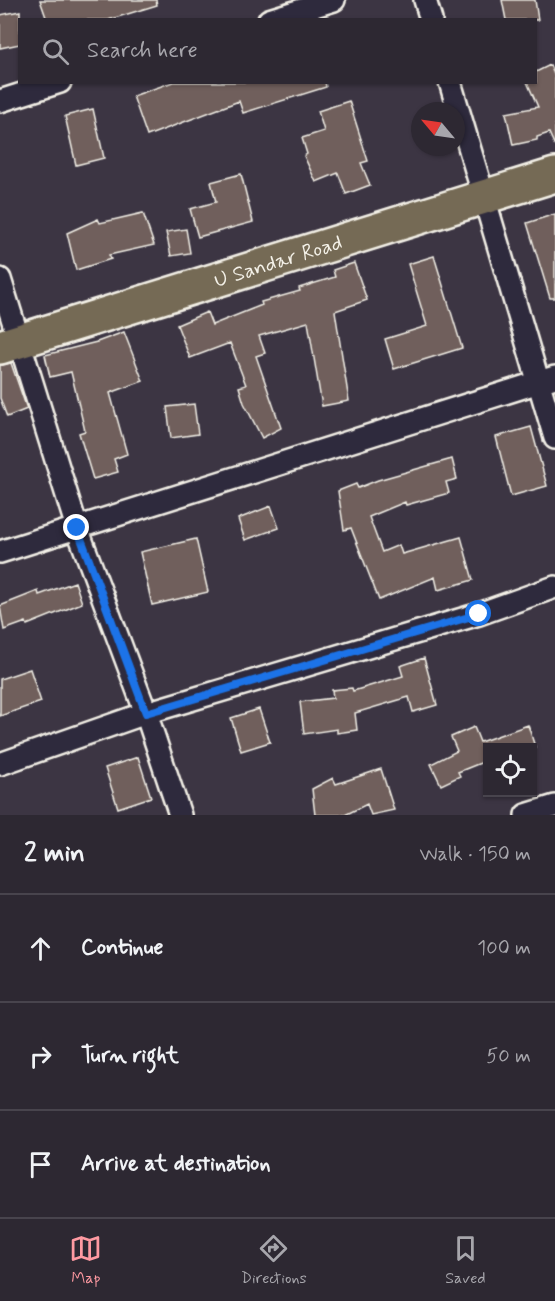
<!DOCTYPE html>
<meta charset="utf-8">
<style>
:root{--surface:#2d2832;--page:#39343e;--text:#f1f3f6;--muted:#a7a6ac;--line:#48444d;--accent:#ff9aa2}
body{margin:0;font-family:Mynerve,sans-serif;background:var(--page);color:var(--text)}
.controls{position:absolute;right:18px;bottom:18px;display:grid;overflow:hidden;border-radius:0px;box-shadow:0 2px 4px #0004}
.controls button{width:54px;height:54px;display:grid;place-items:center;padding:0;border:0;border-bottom:2px solid var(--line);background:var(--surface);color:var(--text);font:30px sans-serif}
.compass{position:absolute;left:411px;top:102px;width:54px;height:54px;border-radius:50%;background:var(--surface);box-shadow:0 2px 4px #0004;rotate:299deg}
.stop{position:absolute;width:18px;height:18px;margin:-14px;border:4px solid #1a73e8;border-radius:50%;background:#fff}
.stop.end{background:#1a73e8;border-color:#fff;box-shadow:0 2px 6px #0008}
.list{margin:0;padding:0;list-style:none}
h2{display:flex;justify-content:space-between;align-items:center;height:78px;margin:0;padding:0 24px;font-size:26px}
h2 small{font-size:20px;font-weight:400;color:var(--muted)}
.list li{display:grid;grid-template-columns:39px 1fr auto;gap:18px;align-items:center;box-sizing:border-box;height:108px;padding:0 24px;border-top:2px solid var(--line)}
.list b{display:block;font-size:22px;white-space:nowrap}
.list em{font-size:20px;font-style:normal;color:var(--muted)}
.icon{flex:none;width:33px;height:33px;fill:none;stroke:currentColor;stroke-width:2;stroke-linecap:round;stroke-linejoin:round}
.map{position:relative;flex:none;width:555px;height:815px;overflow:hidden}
.search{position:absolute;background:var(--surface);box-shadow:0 2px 4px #0004;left:18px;right:18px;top:18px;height:66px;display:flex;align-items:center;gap:15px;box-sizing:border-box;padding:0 21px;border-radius:0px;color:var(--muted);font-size:22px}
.sheet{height:402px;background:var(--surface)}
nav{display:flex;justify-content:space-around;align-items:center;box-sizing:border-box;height:84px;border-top:2px solid var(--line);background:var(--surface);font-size:16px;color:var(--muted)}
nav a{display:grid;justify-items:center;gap:3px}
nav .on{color:var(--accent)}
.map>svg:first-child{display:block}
</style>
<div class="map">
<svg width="555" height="815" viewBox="0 0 555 815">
<rect width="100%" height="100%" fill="#3c3543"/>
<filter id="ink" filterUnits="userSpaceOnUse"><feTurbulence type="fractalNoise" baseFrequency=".0167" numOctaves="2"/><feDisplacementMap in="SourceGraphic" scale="12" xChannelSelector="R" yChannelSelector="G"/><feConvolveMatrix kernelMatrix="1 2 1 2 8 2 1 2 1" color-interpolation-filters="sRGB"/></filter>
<g filter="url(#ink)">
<path fill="#6f5f5c" stroke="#f4f1e8" stroke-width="1.5" d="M 40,0 L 156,0 L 157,5 L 108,20 L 47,20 Z
M 502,0 L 535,0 L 538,20 L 506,20 Z
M 20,11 L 20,44 L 0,48 L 0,15 Z
M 550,65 L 555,77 L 555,146 L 549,133 L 537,137 L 537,140 L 513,145 L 506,113 L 538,107 L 527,82 L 536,82 L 536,72 Z
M 173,82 L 325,82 L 326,87 L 243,113 L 239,101 L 147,136 L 133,96 Z
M 349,101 L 368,161 L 361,163 L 370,185 L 346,194 L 338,173 L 316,182 L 304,156 L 307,154 L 302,138 L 324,131 L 318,111 Z
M 93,109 L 104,158 L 76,165 L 65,116 Z
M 241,174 L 253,222 L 198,237 L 190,209 L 216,202 L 211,182 Z
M 143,213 L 154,245 L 109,255 L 111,259 L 76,270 L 67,233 L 98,219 L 100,223 Z
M 555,214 L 555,298 L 550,298 L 527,223 Z
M 186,229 L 190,253 L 171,256 L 166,232 Z
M 434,256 L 462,348 L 394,369 L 385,339 L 427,326 L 408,264 Z
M 354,263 L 367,300 L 335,311 L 349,401 L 322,406 L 308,322 L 259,336 L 265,353 L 256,356 L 281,428 L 262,438 L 244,403 L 239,387 L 246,385 L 230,343 L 190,358 L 177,325 L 207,312 L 212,325 L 262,305 L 261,302 L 300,291 L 299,288 L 335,277 L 333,270 Z
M 124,332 L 143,381 L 110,393 L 127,454 L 114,459 L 118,472 L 93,479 L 79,433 L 85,431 L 71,372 L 50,377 L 45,355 L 97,342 Z
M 11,363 L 27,409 L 7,417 L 0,398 L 0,365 Z
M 194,404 L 198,434 L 171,438 L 167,407 Z
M 531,427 L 547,486 L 511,496 L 496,437 Z
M 452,459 L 457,479 L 446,482 L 449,493 L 406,505 L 405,502 L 369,517 L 382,552 L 399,545 L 402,554 L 461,537 L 473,580 L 438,590 L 435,577 L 379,600 L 351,528 L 344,530 L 338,491 L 356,484 L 358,488 L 378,480 Z
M 271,506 L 279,528 L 245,540 L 238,519 Z
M 196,539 L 208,592 L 152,605 L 140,552 Z
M 75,582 L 82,603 L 27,625 L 26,622 L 4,630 L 0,606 L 38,591 L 39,595 Z
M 424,658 L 437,705 L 413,712 L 409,697 L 355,713 L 357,730 L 337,733 L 337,729 L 304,734 L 300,702 L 333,698 L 332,690 L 352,688 L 353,691 L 403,676 L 400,666 Z
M 30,669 L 41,702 L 0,716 L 0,679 Z
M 259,709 L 270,742 L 241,751 L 231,718 Z
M 528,725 L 535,747 L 488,747 L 488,760 L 458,772 L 460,776 L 441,785 L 431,764 L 457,751 L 451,737 L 474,727 L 480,742 Z
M 138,757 L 151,797 L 118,808 L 105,768 Z
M 381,769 L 394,810 L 371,815 L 367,804 L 345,815 L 315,815 L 312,789 L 333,778 L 336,784 Z"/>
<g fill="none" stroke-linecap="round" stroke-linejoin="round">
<defs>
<path id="street" d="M 425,0 L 431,20
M 269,20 L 334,0
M 450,82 L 555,438
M 0,101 L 60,82
M 0,279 L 77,528 L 146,713 L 180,815
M 0,552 L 555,377
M 0,764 L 146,713 L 479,614 L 555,587
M 526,815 L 555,806"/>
<g id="primary">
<path id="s1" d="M 0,347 L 555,175"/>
</g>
</defs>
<use href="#street" stroke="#f4f1e8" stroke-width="26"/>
<use href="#primary" stroke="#f4f1e8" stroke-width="38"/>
<use href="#street" stroke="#2f2a3d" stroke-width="21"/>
<use href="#primary" stroke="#756a55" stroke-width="33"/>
</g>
</g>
<g fill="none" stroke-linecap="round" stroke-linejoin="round" filter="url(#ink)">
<path stroke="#1a73e8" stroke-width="8" d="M 77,528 L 146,713 L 479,614"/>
</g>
<g text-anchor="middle" stroke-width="6" stroke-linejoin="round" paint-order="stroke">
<g font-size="21" fill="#f4f1e8" stroke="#2f2a3d">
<text dy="7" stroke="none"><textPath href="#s1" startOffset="291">U Sandar Road</textPath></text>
</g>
</g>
</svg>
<div class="controls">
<button><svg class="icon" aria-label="locate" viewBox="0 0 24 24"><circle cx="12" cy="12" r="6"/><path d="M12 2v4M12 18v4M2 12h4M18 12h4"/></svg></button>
</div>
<svg class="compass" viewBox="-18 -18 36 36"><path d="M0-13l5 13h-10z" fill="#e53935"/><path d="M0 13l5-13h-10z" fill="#a7a6ac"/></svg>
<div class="stop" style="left:479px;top:614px"></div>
<div class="stop end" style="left:77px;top:528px"></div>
<div class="search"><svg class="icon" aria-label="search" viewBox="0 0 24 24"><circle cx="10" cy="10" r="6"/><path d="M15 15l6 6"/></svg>Search here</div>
</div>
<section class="sheet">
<h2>2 min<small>Walk · 150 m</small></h2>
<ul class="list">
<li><svg class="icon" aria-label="ahead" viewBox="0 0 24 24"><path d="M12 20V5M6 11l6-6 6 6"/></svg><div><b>Continue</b></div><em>100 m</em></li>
<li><svg class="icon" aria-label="right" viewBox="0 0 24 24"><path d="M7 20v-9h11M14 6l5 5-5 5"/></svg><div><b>Turn right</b></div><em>50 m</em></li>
<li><svg class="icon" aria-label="arrive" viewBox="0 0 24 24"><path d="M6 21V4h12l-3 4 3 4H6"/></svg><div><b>Arrive at destination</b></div></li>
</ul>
</section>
<nav>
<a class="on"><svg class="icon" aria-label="map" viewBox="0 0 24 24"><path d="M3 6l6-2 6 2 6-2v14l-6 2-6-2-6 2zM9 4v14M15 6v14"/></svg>Map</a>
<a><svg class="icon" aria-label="directions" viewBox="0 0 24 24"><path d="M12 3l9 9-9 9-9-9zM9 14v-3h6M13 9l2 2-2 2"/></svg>Directions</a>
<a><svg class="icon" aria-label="saved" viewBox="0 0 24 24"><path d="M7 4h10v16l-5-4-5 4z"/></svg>Saved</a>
</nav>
